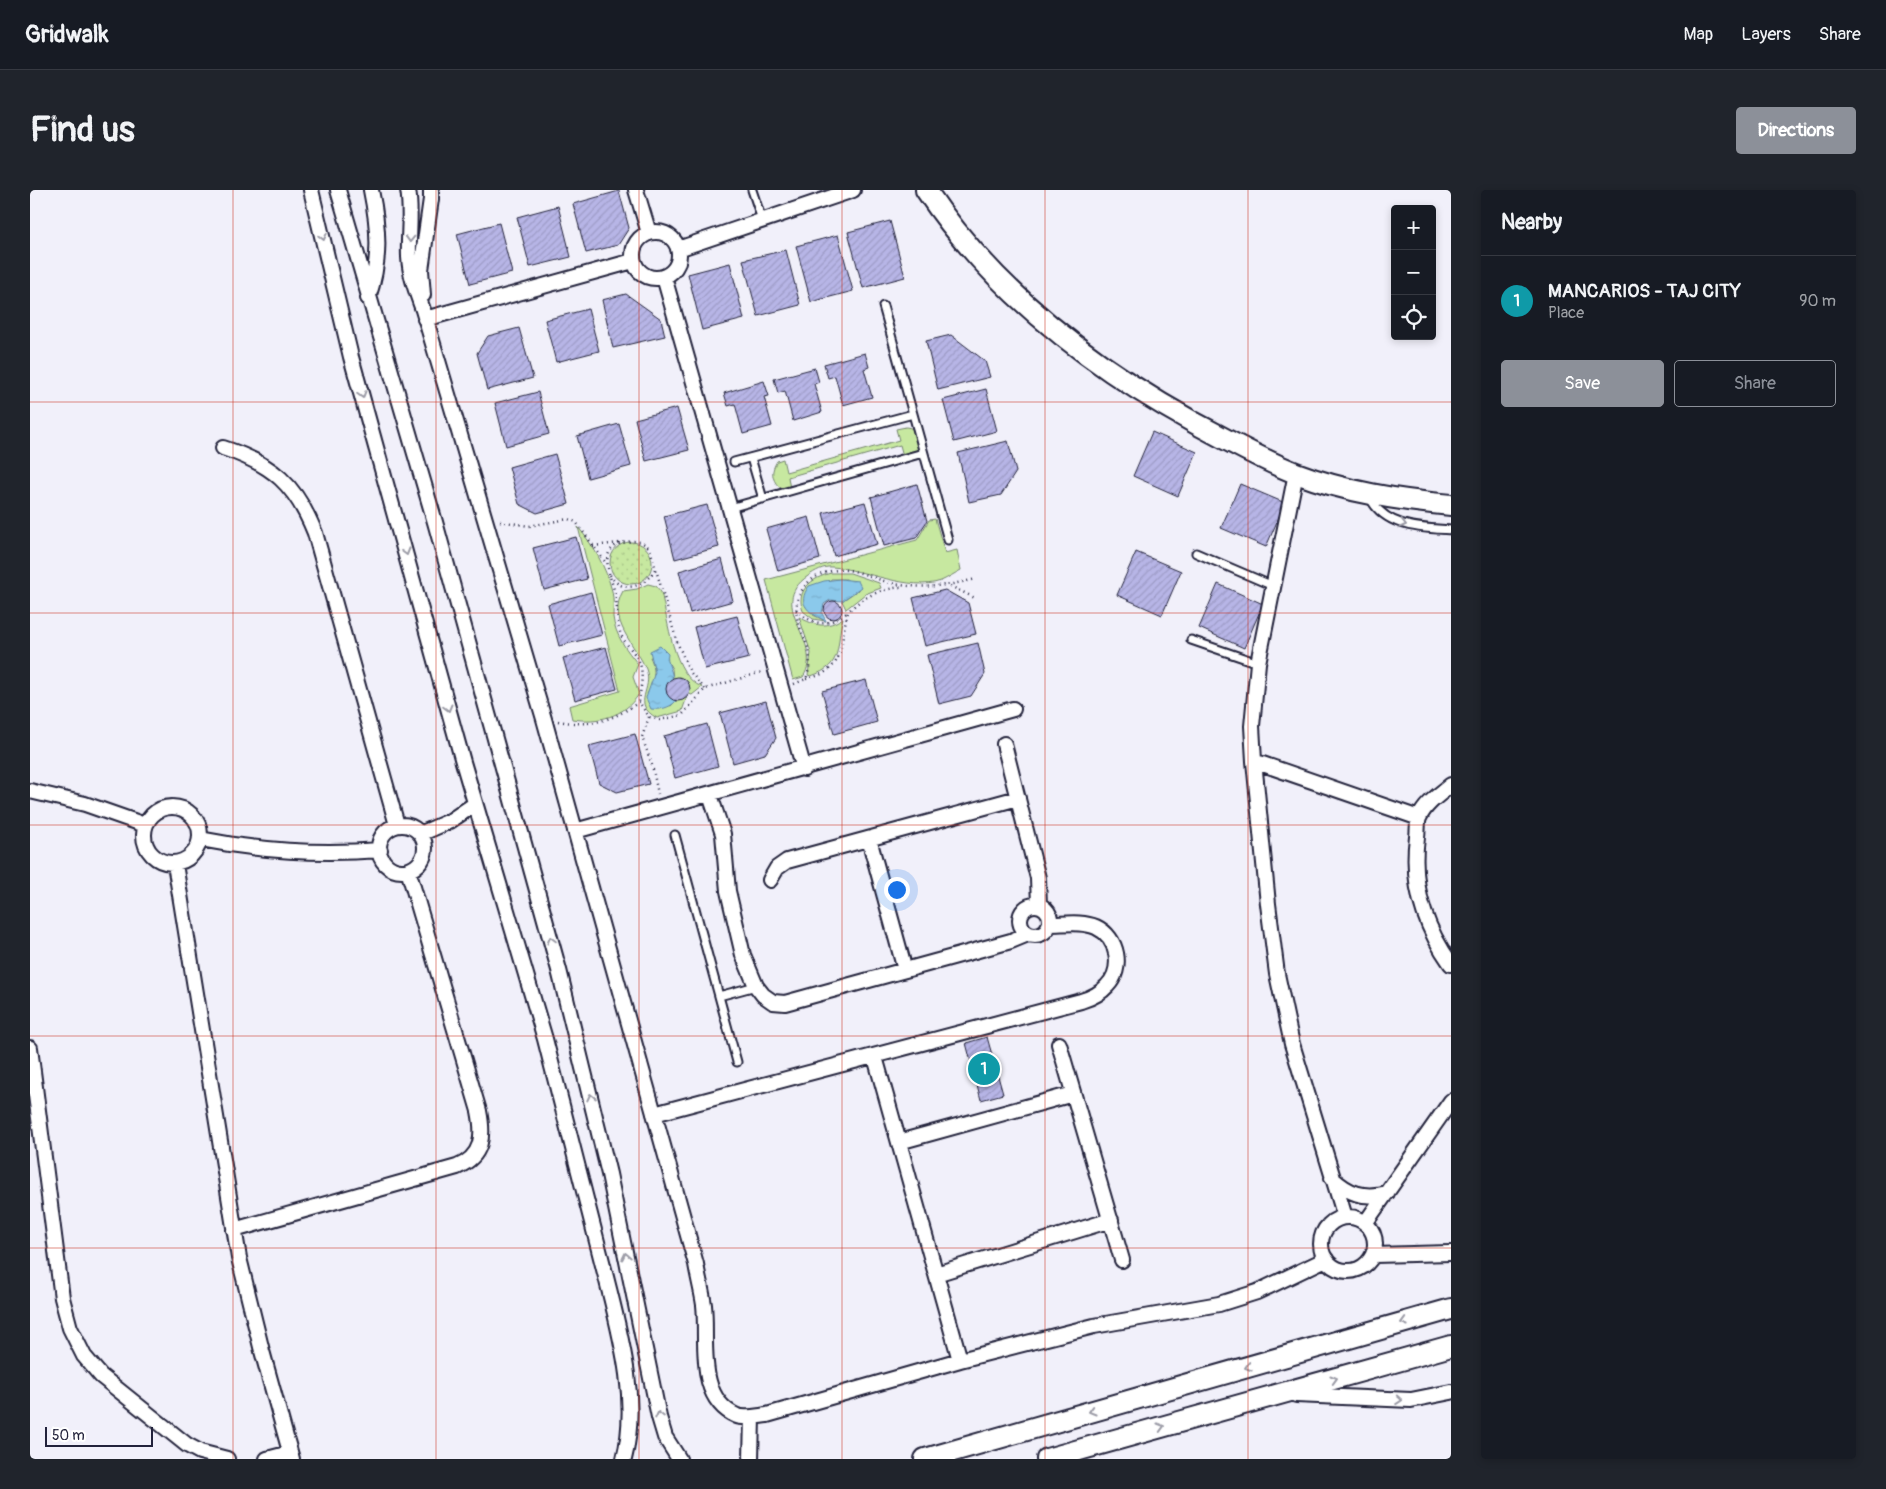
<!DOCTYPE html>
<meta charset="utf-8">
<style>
:root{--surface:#171b24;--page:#20242c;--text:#f1f3f6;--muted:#9ea1a6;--line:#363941;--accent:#8c9099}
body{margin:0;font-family:Pangolin,sans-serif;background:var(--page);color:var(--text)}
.controls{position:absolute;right:15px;top:15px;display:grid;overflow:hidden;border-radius:5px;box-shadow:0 2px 8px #0003}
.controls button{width:45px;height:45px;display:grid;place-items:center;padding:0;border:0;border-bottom:1px solid var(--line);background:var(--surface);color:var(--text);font:25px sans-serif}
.scale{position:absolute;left:15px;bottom:12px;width:108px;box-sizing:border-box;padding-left:5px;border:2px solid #22223b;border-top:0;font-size:14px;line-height:18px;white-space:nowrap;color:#22223b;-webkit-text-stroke:4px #fff;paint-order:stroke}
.you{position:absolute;left:866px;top:699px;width:18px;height:18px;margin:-12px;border:4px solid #fff;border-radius:50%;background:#1a73e8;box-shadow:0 0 0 8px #1a73e833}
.badge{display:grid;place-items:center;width:32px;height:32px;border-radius:50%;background:var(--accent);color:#fff;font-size:16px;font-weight:700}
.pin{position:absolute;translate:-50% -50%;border:2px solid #fff;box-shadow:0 1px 5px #0006}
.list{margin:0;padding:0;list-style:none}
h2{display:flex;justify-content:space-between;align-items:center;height:65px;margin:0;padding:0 20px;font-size:21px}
h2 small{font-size:16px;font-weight:400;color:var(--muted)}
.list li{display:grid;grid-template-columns:32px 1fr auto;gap:15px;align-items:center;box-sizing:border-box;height:90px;padding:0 20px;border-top:1px solid var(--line)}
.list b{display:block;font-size:19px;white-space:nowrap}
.list p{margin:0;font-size:16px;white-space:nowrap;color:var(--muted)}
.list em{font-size:16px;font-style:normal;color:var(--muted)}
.actions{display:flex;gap:10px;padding:15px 20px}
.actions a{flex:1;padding:11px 0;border:1px solid var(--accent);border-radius:5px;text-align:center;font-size:18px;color:var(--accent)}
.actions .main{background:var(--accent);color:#fff}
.icon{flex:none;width:28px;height:28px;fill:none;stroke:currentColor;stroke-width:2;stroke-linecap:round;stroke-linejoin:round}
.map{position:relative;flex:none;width:1421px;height:1269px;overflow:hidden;border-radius:5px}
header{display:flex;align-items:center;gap:30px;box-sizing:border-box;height:70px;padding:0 25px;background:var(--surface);border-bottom:1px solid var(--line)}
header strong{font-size:24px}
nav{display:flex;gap:28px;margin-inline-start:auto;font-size:18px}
.intro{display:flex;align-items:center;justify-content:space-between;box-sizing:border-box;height:120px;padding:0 30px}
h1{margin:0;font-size:35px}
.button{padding:12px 22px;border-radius:5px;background:var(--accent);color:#fff;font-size:18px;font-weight:700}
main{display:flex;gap:30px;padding:0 30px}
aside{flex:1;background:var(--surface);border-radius:5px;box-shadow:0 2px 8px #0003}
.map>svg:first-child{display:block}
</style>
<header>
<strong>Gridwalk</strong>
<nav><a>Map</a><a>Layers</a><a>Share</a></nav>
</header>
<div class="intro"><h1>Find us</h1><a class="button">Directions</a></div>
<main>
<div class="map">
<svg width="1421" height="1269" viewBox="0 0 1421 1269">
<defs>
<pattern id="park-dots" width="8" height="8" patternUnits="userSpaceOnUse" patternTransform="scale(1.25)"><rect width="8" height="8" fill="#c7e8a0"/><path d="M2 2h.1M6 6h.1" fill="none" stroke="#abc78b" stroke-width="1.8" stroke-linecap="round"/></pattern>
<pattern id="water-ripples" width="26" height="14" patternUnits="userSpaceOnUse" patternTransform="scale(1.25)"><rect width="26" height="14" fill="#8bc9eb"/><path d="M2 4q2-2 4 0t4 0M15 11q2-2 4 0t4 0" fill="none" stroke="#78acca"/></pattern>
<pattern id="building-hatch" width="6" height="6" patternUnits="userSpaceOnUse" patternTransform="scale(1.25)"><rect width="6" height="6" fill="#b7b5e6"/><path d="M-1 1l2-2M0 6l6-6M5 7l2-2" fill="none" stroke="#9d9bc6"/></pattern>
</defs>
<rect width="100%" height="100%" fill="#f1f0fa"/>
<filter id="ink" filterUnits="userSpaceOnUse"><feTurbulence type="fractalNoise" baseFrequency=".02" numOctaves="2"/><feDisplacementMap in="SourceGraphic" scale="10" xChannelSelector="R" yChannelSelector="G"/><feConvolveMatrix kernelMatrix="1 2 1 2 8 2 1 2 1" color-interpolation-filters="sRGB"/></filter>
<g filter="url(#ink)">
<path fill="#c7e8a0" stroke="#74856e" d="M 876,237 C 888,238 887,247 889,257 L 884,262 L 873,266 L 870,255 L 758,287 L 760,299 L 749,297 C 741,288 741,281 747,271 L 753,269 L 756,282 L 869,250 L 866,239 Z
M 905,329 L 915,363 L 927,360 L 931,380 C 925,383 918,388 911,391 C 880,402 834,379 802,377 C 794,376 785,381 778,386 C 734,416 796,452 773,487 L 763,490 L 736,390 L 887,350 L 899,330 Z
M 548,337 C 563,355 576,377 582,401 C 584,410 583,418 583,427 C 585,445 597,461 608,474 L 603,487 L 609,504 C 594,527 568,533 542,529 L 539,516 L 590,501 Z
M 801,383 L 820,383 L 849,393 L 851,398 L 835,404 L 816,419 L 812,411 L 831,398 L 816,389 L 801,389 L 783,425 L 796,431 L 783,429 L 773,421 C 765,400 782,388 801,383 Z
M 618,394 L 626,396 L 631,402 C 638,430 643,486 672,497 L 662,505 L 659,504 L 658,492 L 651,488 L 643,489 L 642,479 L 637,470 L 620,467 C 627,481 624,491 617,504 L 641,516 L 646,511 L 657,507 L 652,521 L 627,528 C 600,513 624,500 616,479 C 606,455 576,430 593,401 L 607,399 Z
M 769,427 C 785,436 797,439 813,428 C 805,455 815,475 781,486 L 778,485 L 781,463 Z"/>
<path fill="url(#park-dots)" stroke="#74856e" d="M580 373a21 21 0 1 1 42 0a21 21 0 1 1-42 0Z"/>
<path fill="url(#water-ripples)" stroke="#6186a5" d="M 810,389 L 828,391 L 831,397 L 812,411 L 800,410 L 794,414 L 792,423 L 796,431 C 781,424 765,415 779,396 L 794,391 Z
M 630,456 L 638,464 C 636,473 642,479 643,489 L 638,494 L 637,504 L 646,511 C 640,518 630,520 621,519 L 616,508 L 625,482 L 620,461 Z"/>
<path fill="url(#building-hatch)" stroke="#22223b" d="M 589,1 L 599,38 L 588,55 L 556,63 L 543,14 Z
M 528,16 L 541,67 L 500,77 L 487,27 Z
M 860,31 L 875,87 L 833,98 L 818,42 Z
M 469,33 L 482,83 L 440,94 L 427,44 Z
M 808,45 L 823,101 L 781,112 L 766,56 Z
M 756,60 L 770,115 L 728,126 L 713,70 Z
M 700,73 L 714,129 L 672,140 L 658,84 Z
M 596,104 L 631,129 L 635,146 L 583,158 L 572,110 Z
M 558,119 L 569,161 L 526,172 L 515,130 Z
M 489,138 L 503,188 L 457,200 L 447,163 L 458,146 Z
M 921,145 L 955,171 L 960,187 L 908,200 L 896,151 Z
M 835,163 L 839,177 L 834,179 L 842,207 L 813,215 L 805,186 L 798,188 L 794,174 Z
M 785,178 L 789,192 L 784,194 L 792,222 L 763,231 L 755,201 L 748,203 L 744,189 Z
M 734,191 L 739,206 L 734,207 L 742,236 L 713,244 L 705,214 L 698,216 L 694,203 Z
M 956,199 L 967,241 L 924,252 L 913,210 Z
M 508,202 L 519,244 L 476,256 L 465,213 Z
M 647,218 L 659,260 L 616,271 L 605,229 Z
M 589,234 L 601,276 L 558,288 L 547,246 Z
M 1122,242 L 1167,262 L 1148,306 L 1103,286 Z
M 978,251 L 986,282 L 971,305 L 939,312 L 928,263 Z
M 525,264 L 539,314 L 507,323 L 489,314 L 479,277 Z
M 887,294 L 897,331 L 886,348 L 854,356 L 841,307 Z
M 1210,294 L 1255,313 L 1236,357 L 1191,338 Z
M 835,312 L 847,354 L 804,366 L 793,323 Z
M 677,315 L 689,357 L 645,369 L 634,326 Z
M 779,327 L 790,369 L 748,381 L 736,339 Z
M 546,347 L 557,389 L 514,400 L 503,358 Z
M 1106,362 L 1151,381 L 1132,425 L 1087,405 Z
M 692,369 L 703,411 L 660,423 L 649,381 Z
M 1188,394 L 1233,414 L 1214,458 L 1169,438 Z
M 915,400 L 938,413 L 946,444 L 895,456 L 883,408 Z
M 561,402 L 572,445 L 529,456 L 518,414 Z
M794 420a9 9 0 1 1 18 0a9 9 0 1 1-18 0Z
M 707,426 L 719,468 L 675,479 L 664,437 Z
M 948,453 L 955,484 L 941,506 L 909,514 L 897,465 Z
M 576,457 L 587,499 L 545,510 L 533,468 Z
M636 499a12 12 0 1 1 24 0a12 12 0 1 1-24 0Z
M 836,490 L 847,532 L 804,544 L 792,501 Z
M 736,511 L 746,548 L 735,564 L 703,573 L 690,523 Z
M 677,534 L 688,576 L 645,588 L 634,546 Z
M 605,544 L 619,594 L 587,602 L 569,593 L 559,556 Z
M 957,847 L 973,904 L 951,910 L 936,853 Z"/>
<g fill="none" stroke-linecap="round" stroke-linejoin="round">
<defs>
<path id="lane" d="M 722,0 L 732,30
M 853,116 L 918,350
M 721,268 L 733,309
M 704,272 L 883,224
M 1339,306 C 1354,338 1391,338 1421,340
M 700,318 L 893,263
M 1166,363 L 1243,396
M 1161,450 L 1228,473
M 645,645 L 707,872
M 689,806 L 726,796"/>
<path id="street" d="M 281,0 L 321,167 L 433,572 L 515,849 L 577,1091 C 591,1147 609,1212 594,1269
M 308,0 L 405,332 L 529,780 L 579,984 L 629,1227 L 635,1247 L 649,1269
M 378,0 C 382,22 378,45 379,67 C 380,86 387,103 393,120 L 514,529 L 666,1074 C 668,1087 672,1101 674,1115 C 678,1150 665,1208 707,1226 C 715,1229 728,1226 737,1225 L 930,1170 L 1064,1136 L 1189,1114 L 1227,1102 L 1296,1069
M 606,0 L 619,43
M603 65a23 23 0 1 1 46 0a23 23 0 1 1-46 0Z
M 648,59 L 823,0
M 634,87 L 774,579
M 393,105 L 391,80 L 401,9 L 401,0
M 338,108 C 351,70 349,39 341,0
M 395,129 L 603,71
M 193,258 C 243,274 266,295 285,343 L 367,635
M 1266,283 L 1228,473 L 1222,536 L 1224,571 L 1238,714 L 1247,784 L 1262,854 L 1315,1027
M 974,554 L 1008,688 L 1009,715
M 1224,571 L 1389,628
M 1421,595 C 1410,604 1395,614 1389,628 C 1387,633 1388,641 1387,647 C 1381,693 1394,736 1421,774
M 0,601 L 55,614 L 115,635
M 680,605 L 693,644 L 698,701 L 713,765 L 726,796 L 733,805 L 743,812 L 755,813 L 981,751 L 998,744
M114 645a28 28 0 1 1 56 0a28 28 0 1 1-56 0Z
M349 658a23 23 0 1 1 46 0a23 23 0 1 1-46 0Z
M 545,641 L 983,519
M 390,644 L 420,631 L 445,614
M 170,649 C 230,661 288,665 350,660
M 839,649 L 875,780
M 145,674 L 209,1068 L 232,1161 L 262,1269
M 740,690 L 747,678 L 757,671 L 988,608
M990 730a15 15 0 1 1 30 0a15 15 0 1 1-30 0Z
M 1029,854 L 1092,1070
M 0,858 L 32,1108 L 40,1138 L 54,1166 L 71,1186 L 157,1255 L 170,1262 L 197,1269
M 845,867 L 930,1170
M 624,924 L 1051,811 C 1061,808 1070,804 1077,796 C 1094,779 1088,747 1066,737 C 1052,731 1035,734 1020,734
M 869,952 L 1043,904
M 1302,988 C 1319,1004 1334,1009 1357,1003
M1291 1054a27 27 0 1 1 54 0a27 27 0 1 1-54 0Z
M 1336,1032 L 1421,911
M 204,1040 L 427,977 C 453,966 454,946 449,921 L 378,680
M 1344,1065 L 1421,1063
M 906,1084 L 1081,1030
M 1266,1205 L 1381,1210 L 1421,1202
M 237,1269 L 260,1263
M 721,1269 L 722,1227"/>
<path id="secondary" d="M 896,0 C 969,109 1080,190 1195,249 C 1218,261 1242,274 1266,283 C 1316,302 1368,310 1421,315
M 895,1269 L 1421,1119
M 1017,1269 L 1421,1156"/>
</defs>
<use href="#lane" stroke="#22223b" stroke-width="11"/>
<use href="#street" stroke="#22223b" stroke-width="18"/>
<use href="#secondary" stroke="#22223b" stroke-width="24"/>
<path stroke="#22223b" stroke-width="2.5" stroke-dasharray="1 4" stroke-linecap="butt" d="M 470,331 L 499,336 L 538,329 L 546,332 L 576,373
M 563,356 L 589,353
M 580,385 C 592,405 615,397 625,379
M 920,396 L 945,408
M 766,420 C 786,437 797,437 818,422
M 776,489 C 818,480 808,456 818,422 C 832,406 854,398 874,397
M 764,494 L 776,489 C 790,452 759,440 768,409 C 775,385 805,375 827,382 C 842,386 855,393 871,395 C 897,399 921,395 946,389
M 675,499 L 660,482 L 647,452 L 620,359 C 613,351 606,350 596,352 C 566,358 580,384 585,403 C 588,417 586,431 591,445 C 596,455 606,463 610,474 C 614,486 610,500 609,512 L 619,527 L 630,530 L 652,525 L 675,499 L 732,482
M 619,527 L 612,547 L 622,575 L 628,604
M 528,531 C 561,537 582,531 609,512"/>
<use href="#lane" stroke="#fff" stroke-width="7"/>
<use href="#street" stroke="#fff" stroke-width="14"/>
<use href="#secondary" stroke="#fff" stroke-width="20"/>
</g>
<defs><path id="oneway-chevron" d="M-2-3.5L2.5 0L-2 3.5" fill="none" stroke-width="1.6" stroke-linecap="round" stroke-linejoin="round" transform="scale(1.25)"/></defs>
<g stroke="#9c9ca7">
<use href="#oneway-chevron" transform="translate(293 47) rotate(77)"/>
<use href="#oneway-chevron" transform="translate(380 49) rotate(92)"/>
<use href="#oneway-chevron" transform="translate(332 205) rotate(74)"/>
<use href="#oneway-chevron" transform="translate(1373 334) rotate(14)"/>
<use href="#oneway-chevron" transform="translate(376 362) rotate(74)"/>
<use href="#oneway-chevron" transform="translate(418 518) rotate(75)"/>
<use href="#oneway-chevron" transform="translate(521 750) rotate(-105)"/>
<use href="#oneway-chevron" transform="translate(561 907) rotate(-103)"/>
<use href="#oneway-chevron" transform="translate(596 1066) rotate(-102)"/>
<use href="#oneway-chevron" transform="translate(1374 1132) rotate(164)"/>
<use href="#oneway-chevron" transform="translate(1218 1177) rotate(164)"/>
<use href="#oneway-chevron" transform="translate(1304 1189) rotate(-16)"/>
<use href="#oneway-chevron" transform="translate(1369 1210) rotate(4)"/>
<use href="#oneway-chevron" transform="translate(1062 1221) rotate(164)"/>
<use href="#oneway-chevron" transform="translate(629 1225) rotate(-103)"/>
<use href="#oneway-chevron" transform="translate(1131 1237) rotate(-16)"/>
</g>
</g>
<path fill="none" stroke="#c8321e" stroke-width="1" stroke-opacity="0.55" d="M 203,0 L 203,1269M 406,0 L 406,1269M 609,0 L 609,1269M 812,0 L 812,1269M 1015,0 L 1015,1269M 1218,0 L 1218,1269M 0,212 L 1421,212M 0,423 L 1421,423M 0,635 L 1421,635M 0,846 L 1421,846M 0,1058 L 1421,1058"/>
</svg>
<div class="controls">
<button>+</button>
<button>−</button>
<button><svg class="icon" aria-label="locate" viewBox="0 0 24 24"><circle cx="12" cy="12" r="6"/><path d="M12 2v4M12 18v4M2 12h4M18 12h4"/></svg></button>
</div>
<div class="scale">50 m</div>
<div class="you"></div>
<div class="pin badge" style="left:954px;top:879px;background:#0f9aa8">1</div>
</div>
<aside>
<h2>Nearby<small></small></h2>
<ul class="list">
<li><span class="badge" style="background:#0f9aa8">1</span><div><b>MANCARIOS - TAJ CITY</b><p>Place</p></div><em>90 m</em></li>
</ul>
<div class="actions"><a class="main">Save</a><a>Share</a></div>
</aside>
</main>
